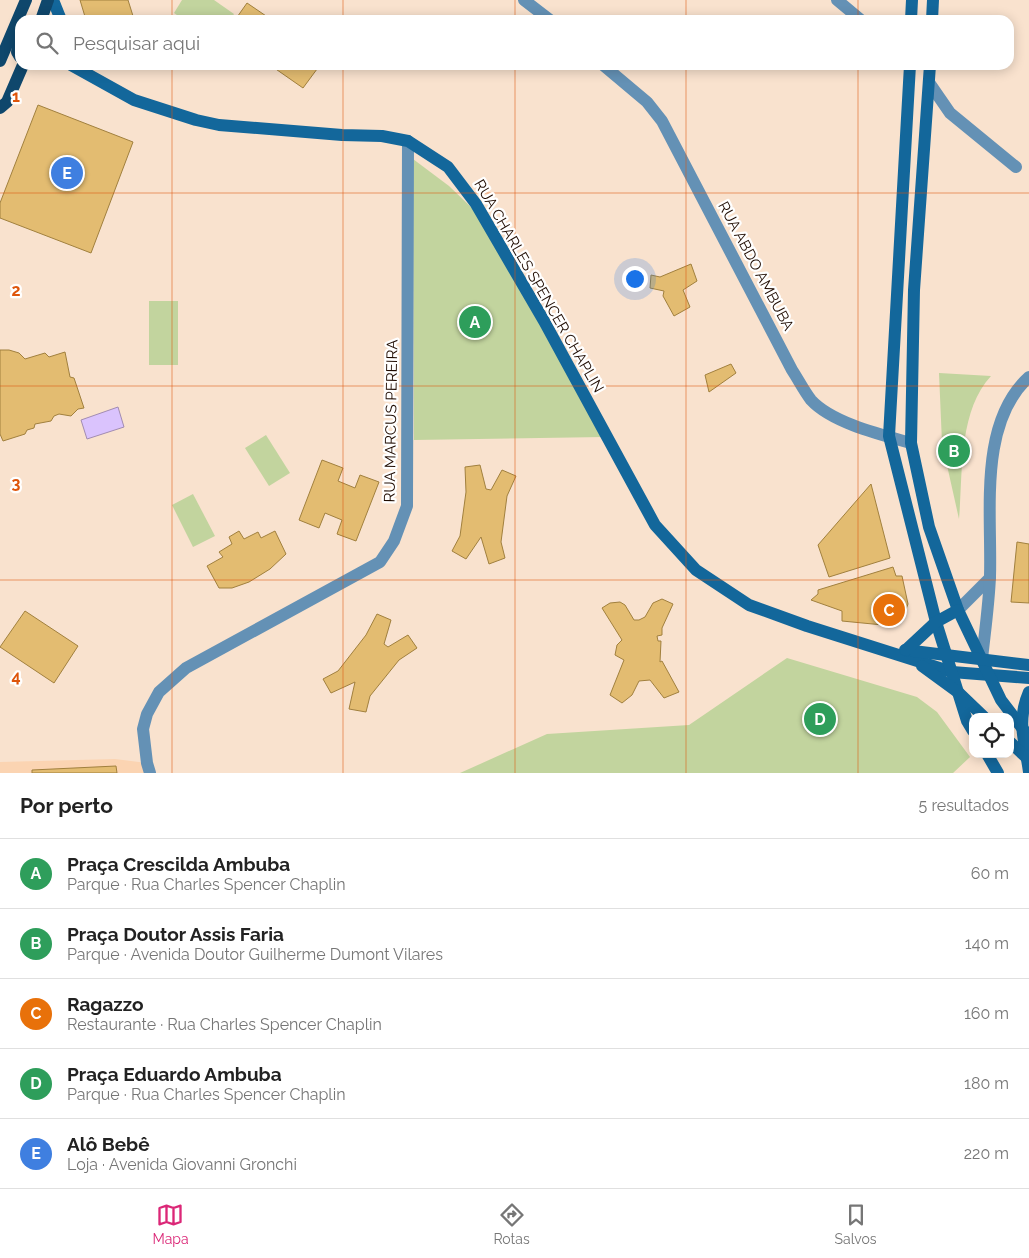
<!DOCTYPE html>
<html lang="pt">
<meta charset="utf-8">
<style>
body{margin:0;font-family:Raleway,sans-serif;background:#f2f2f2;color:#222}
.controls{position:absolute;right:15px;bottom:15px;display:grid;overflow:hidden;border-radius:10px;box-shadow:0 2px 12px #0003}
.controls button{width:45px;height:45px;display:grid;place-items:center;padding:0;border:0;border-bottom:1px solid #e0e0e0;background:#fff;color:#222;font:25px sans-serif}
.you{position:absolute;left:634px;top:278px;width:18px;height:18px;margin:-12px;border:4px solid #fff;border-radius:50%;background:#1a73e8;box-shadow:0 0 0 8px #1a73e833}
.badge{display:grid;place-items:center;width:32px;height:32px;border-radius:50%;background:#db2777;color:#fff;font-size:16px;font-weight:700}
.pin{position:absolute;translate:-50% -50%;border:2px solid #fff;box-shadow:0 1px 5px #0006}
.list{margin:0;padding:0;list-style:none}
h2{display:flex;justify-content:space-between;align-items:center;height:65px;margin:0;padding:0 20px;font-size:21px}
h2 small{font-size:16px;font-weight:400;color:#767676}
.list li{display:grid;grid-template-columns:32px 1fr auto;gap:15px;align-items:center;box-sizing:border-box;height:70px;padding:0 20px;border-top:1px solid #e0e0e0}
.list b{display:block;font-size:19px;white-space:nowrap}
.list p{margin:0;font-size:16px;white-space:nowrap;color:#767676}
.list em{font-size:16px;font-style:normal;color:#767676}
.icon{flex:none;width:28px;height:28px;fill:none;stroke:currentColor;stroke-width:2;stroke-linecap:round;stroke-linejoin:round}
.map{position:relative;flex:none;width:1029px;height:773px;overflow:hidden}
.search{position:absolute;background:#fff;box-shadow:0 2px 12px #0003;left:15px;right:15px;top:15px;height:55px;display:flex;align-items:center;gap:12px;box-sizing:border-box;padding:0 18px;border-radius:15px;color:#767676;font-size:19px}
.sheet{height:415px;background:#fff}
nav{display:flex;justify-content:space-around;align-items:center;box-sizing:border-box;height:70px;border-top:1px solid #e0e0e0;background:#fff;font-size:14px;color:#767676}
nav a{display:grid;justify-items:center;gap:2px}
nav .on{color:#db2777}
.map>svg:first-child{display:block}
</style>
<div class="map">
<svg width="1029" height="773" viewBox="0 0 1029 773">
<rect width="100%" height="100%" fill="#f9e2ce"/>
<path fill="#fbd4b2" d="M115 759 147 763 152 773H0V762Z"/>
<g fill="#c2d49e">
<path d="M182 0H214L234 14 230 20H184L174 13Z"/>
<path d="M413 159 449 186 475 211 604 437 414 440Z"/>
<rect x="149" y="301" width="29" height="64"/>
<path d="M939 373 991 376C958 412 963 473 959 519L942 443Z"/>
<path d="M266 435 290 473 269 486 245 448Z"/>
<path d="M193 494 215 536 193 547 172 505Z"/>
<path d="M787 658 917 697 937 712 970 757 953 773H460L547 734 689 725Z"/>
</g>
<path fill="#dac3fd" stroke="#a28cb1" d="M118 407 124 427 87 439 81 420Z"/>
<g fill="#e3bc71" stroke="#a1803e">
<path d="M80 0H128L133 16 132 20H86Z"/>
<path d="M247 3 272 20H235Z"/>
<path d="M270 65H320L303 88Z"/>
<path d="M38 105 133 142 91 253 0 218V203Z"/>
<path d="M691 264 697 281 683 290 690 307 674 316 663 296 664 291 650 288 651 275 660 277Z"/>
<path d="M0 350H9L19 353 25 359 45 353 49 357 65 352 70 377 74 378 84 408 78 409 71 416 59 414 54 416 51 421 35 424 34 428 27 430 25 434 3 441 0 434Z"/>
<path d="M731 364 736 373 709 392 705 375Z"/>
<path d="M322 460 343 468 338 481 355 488 360 475 379 482 356 541 337 534 342 520 325 513 319 528 299 520Z"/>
<path d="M480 465 486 489 491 490 502 470 516 476 507 496 501 542 505 558 489 564 481 537 466 559 452 551 460 536 466 492 465 467Z"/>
<path d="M871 484 890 558 829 577 818 545Z"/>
<path d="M239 531 244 539 258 532 261 538 275 531 286 554 270 569 249 582 232 588H219L207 566 223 557 219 552 232 544 229 537Z"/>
<path d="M1017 542 1029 544V603L1011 602Z"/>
<path d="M893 567 896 576H902L908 604 903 617 886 615 883 625 842 621V611L811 600 818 594V590Z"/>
<path d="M662 599 673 604 662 628V635L657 636 658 641H661L660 662 662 661 679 692 664 698 650 680 639 681 632 695 622 703 610 695 624 660 615 655 617 645 622 640 602 608 610 603 620 602 625 605 634 620H639L645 617 653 603Z"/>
<path d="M25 611 78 646 54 683 0 647Z"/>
<path d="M377 614 391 620 384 644 388 647 408 635 417 648 399 660 370 696 366 712 349 709 355 682 331 693 323 679 338 671 366 635Z"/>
<path d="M116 766 117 773H32V770Z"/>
</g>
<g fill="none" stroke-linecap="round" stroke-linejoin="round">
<g stroke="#6491b5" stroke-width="12">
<path d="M837 0 861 20"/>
<path d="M930 84 950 113 1016 167"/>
<path d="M958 610 990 578"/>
<path d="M982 659C985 631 989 603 990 576 992 513 978 423 1029 377"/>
<path d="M150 773 147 763 143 729 147 714 159 692 186 668 380 562 394 541 407 506 408 141"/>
</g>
<g stroke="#6491b5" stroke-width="12">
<path d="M524 0 550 20"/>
<path d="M603 65 647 102 662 121 792 370C798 379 804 391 811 400 832 423 882 435 911 443"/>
</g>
<g stroke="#13679b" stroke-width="12">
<path d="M53 0 61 20"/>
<path d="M911 20 912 0"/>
<path d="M932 20 933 0"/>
<path d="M71 65 134 100 196 120 219 125 342 135 382 136 408 141 448 167 476 204 544 321 655 525 696 570 749 605 807 626 952 672 1029 678"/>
<path d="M910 65 889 436 936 622 967 721 973 731"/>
<path d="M930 65 914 290 911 443 929 527 958 610 1001 700 1029 737"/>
<path d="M905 650 1029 665"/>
<path d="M906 650 936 622 958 610"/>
<path d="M922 666 959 693 984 717"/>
<path d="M1029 692C1016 722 1025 742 1029 772"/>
<path d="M1010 742 1028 759"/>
<path d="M987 754 998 773"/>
</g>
<g stroke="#0f476c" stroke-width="12">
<path d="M41 20 48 0"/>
<path d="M20 34 17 52 20 57"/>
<path d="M0 61 26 0"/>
<path d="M0 108 7 102 23 65"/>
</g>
</g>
<path fill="none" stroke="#de550b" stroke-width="1" stroke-opacity="0.55" d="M172 0V20M343 0V20M515 0V20M686 0V20M858 0V20M172 65V773M343 65V773M515 65V773M686 65V773M858 65V773M0 193H1029M0 386H1029M0 580H1029"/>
<g text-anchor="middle" stroke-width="4.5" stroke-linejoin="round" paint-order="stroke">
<g font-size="15" fill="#1f0b00" stroke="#fff">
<text transform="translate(756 266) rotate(62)" y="5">RUA ABDO AMBUBA</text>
<text transform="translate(539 286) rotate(60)" y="5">RUA CHARLES SPENCER CHAPLIN</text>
<text transform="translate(391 421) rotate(-89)" y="5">RUA MARCUS PEREIRA</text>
</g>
</g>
<g font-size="16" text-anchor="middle" font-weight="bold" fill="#de550b" stroke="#fff" stroke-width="4.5" stroke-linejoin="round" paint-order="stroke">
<text x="16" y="102">1</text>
<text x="16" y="296">2</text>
<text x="16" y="489">3</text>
<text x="16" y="682">4</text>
</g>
</svg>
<div class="controls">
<button><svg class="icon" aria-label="locate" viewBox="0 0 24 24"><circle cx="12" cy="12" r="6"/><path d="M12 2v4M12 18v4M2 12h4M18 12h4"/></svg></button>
</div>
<div class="you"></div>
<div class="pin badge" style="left:475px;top:322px;background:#2e9e5b">A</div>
<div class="pin badge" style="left:954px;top:451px;background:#2e9e5b">B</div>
<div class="pin badge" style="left:889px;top:610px;background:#e8710a">C</div>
<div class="pin badge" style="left:820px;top:719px;background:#2e9e5b">D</div>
<div class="pin badge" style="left:67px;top:173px;background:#3f7fe0">E</div>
<div class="search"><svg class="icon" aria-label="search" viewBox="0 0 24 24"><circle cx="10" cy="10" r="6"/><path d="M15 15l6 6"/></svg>Pesquisar aqui</div>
</div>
<section class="sheet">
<h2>Por perto<small>5 resultados</small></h2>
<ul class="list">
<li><span class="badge" style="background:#2e9e5b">A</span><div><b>Praça Crescilda Ambuba</b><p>Parque · Rua Charles Spencer Chaplin</p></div><em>60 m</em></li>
<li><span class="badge" style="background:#2e9e5b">B</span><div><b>Praça Doutor Assis Faria</b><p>Parque · Avenida Doutor Guilherme Dumont Vilares</p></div><em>140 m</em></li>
<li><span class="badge" style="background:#e8710a">C</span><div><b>Ragazzo</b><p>Restaurante · Rua Charles Spencer Chaplin</p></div><em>160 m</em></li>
<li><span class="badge" style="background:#2e9e5b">D</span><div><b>Praça Eduardo Ambuba</b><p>Parque · Rua Charles Spencer Chaplin</p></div><em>180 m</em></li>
<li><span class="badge" style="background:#3f7fe0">E</span><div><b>Alô Bebê</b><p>Loja · Avenida Giovanni Gronchi</p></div><em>220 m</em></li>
</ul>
</section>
<nav>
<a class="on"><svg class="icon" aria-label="map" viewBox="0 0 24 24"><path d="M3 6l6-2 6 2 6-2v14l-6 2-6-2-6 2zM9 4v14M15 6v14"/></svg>Mapa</a>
<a><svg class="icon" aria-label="directions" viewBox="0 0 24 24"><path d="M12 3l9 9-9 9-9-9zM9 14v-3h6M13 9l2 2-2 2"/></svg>Rotas</a>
<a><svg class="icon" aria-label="saved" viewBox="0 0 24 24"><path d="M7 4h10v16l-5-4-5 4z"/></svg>Salvos</a>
</nav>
